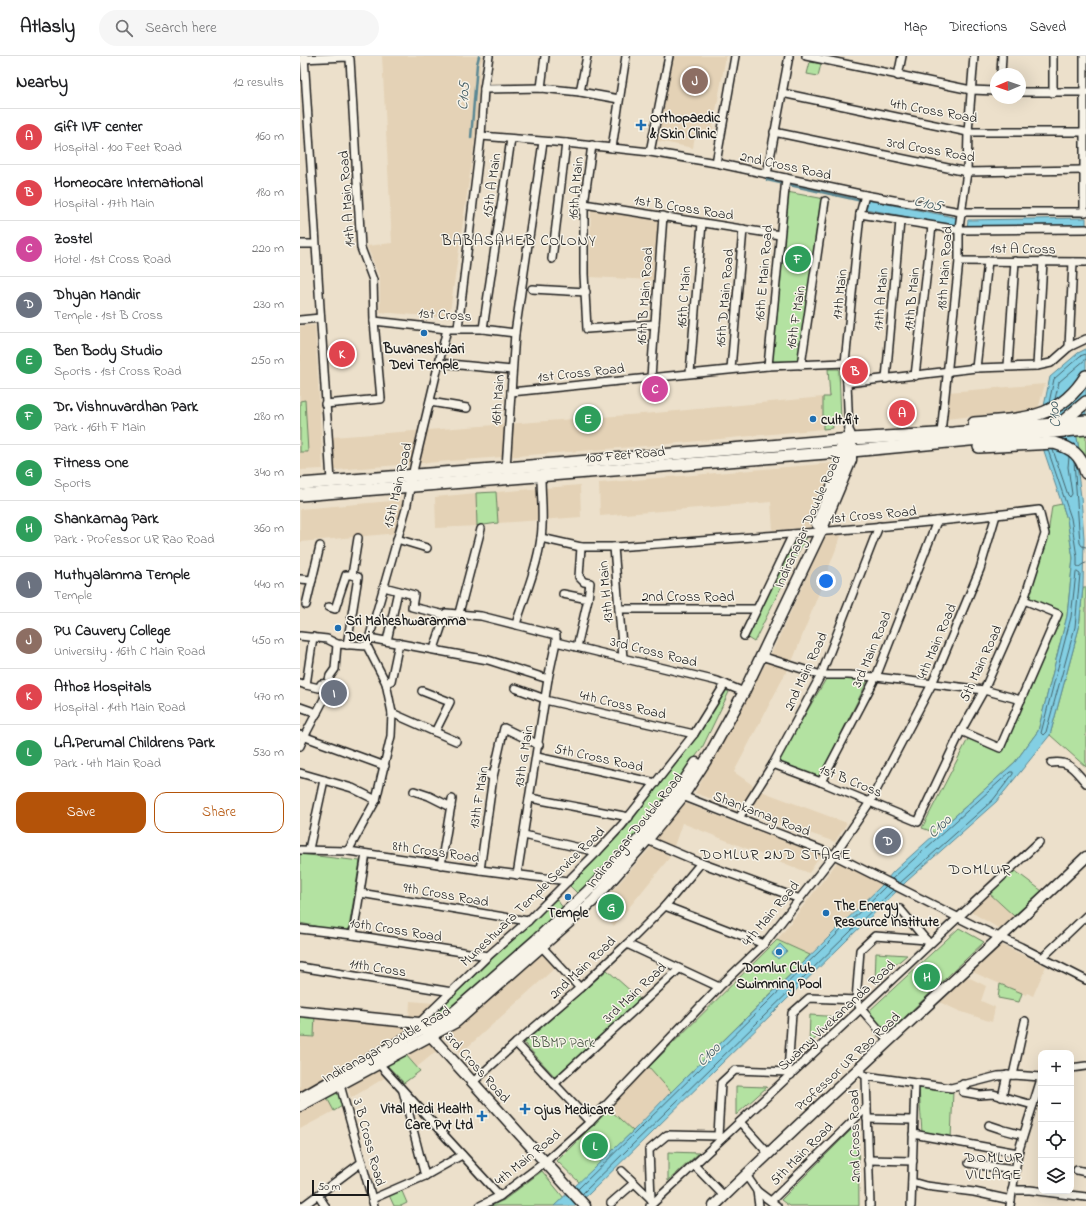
<!DOCTYPE html>
<meta charset="utf-8">
<style>
body{margin:0;font-family:"Indie Flower",sans-serif;background:#f6f6f6;color:#202124}
.controls{position:absolute;right:12px;bottom:12px;display:grid;overflow:hidden;border-radius:8px;box-shadow:0 4px 16px #0002}
.controls button{width:36px;height:36px;display:grid;place-items:center;padding:0;border:0;border-bottom:1px solid #e0e0e0;background:#fff;color:#202124;font:20px sans-serif}
.compass{position:absolute;left:690px;top:12px;width:36px;height:36px;border-radius:50%;background:#fff;box-shadow:0 4px 16px #0002;rotate:268deg}
.scale{position:absolute;left:12px;bottom:10px;width:57px;box-sizing:border-box;padding-left:4px;border:2px solid #1c1c1c;border-top:0;font-size:11px;line-height:14px;white-space:nowrap;color:#1c1c1c;-webkit-text-stroke:3px #f7f3e8;paint-order:stroke}
.you{position:absolute;left:526px;top:525px;width:14px;height:14px;margin:-10px;border:3px solid #fff;border-radius:50%;background:#1a73e8;box-shadow:0 0 0 6px #1a73e833}
.badge{display:grid;place-items:center;width:26px;height:26px;border-radius:50%;background:#b45309;color:#fff;font-size:13px;font-weight:700}
.pin{position:absolute;translate:-50% -50%;border:2px solid #fff;box-shadow:0 1px 4px #0006}
.list{margin:0;padding:0;list-style:none}
h2{display:flex;justify-content:space-between;align-items:center;height:52px;margin:0;padding:0 16px;font-size:17px}
h2 small{font-size:13px;font-weight:400;color:#757577}
.list li{display:grid;grid-template-columns:26px 1fr auto;gap:12px;align-items:center;box-sizing:border-box;height:56px;padding:0 16px;border-top:1px solid #e0e0e0}
.list b{display:block;font-size:15px;white-space:nowrap}
.list p{margin:0;font-size:13px;white-space:nowrap;color:#757577}
.list em{font-size:13px;font-style:normal;color:#757577}
.actions{display:flex;gap:8px;padding:12px 16px}
.actions a{flex:1;padding:9px 0;border:1px solid #b45309;border-radius:12px;text-align:center;font-size:14px;color:#b45309}
.actions .main{background:#b45309;color:#fff}
.icon{flex:none;width:22px;height:22px;fill:none;stroke:currentColor;stroke-width:2;stroke-linecap:round;stroke-linejoin:round}
.map{position:relative;flex:none;width:786px;height:1150px;overflow:hidden}
header{display:flex;align-items:center;gap:24px;box-sizing:border-box;height:56px;padding:0 20px;background:#fff;border-bottom:1px solid #e0e0e0}
header strong{font-size:19px}
nav{display:flex;gap:22px;margin-inline-start:auto;font-size:14px}
.search{width:280px;height:36px;background:#f6f6f6;display:flex;align-items:center;gap:10px;box-sizing:border-box;padding:0 14px;border-radius:22px;color:#757577;font-size:15px}
main{display:flex}
aside{flex:1;background:#fff}
.map>svg:first-child{display:block}
</style>
<header>
<strong>Atlasly</strong>
<div class="search"><svg class="icon" aria-label="search" viewBox="0 0 24 24"><circle cx="10" cy="10" r="6"/><path d="M15 15l6 6"/></svg>Search here</div>
<nav><a>Map</a><a>Directions</a><a>Saved</a></nav>
</header>
<main>
<aside>
<h2>Nearby<small>12 results</small></h2>
<ul class="list">
<li><span class="badge" style="background:#e0444e">A</span><div><b>Gift IVF center</b><p>Hospital · 100 Feet Road</p></div><em>160 m</em></li>
<li><span class="badge" style="background:#e0444e">B</span><div><b>Homeocare International</b><p>Hospital · 17th Main</p></div><em>180 m</em></li>
<li><span class="badge" style="background:#d1479c">C</span><div><b>Zostel</b><p>Hotel · 1st Cross Road</p></div><em>220 m</em></li>
<li><span class="badge" style="background:#6b7280">D</span><div><b>Dhyan Mandir</b><p>Temple · 1st B Cross</p></div><em>230 m</em></li>
<li><span class="badge" style="background:#2e9e5b">E</span><div><b>Ben Body Studio</b><p>Sports · 1st Cross Road</p></div><em>250 m</em></li>
<li><span class="badge" style="background:#2e9e5b">F</span><div><b>Dr. Vishnuvardhan Park</b><p>Park · 16th F Main</p></div><em>280 m</em></li>
<li><span class="badge" style="background:#2e9e5b">G</span><div><b>Fitness One</b><p>Sports</p></div><em>340 m</em></li>
<li><span class="badge" style="background:#2e9e5b">H</span><div><b>Shankarnag Park</b><p>Park · Professor UR Rao Road</p></div><em>360 m</em></li>
<li><span class="badge" style="background:#6b7280">I</span><div><b>Muthyalamma Temple</b><p>Temple</p></div><em>440 m</em></li>
<li><span class="badge" style="background:#8d6e63">J</span><div><b>PU Cauvery College</b><p>University · 16th C Main Road</p></div><em>450 m</em></li>
<li><span class="badge" style="background:#e0444e">K</span><div><b>Athoz Hospitals</b><p>Hospital · 14th Main Road</p></div><em>470 m</em></li>
<li><span class="badge" style="background:#2e9e5b">L</span><div><b>L.A.Perumal Childrens Park</b><p>Park · 4th Main Road</p></div><em>530 m</em></li>
</ul>
<div class="actions"><a class="main">Save</a><a>Share</a></div>
</aside>
<div class="map">
<svg width="786" height="1150" viewBox="0 0 786 1150">
<rect width="100%" height="100%" fill="#ece0cb"/>
<filter id="ink" filterUnits="userSpaceOnUse"><feTurbulence type="fractalNoise" baseFrequency=".025" numOctaves="2"/><feDisplacementMap in="SourceGraphic" scale="8" xChannelSelector="R" yChannelSelector="G"/><feConvolveMatrix kernelMatrix="1 2 1 2 8 2 1 2 1" color-interpolation-filters="sRGB"/></filter>
<g filter="url(#ink)">
<g fill="#e4d2b6">
<path d="M82 0H184L180 9 177 70 149 262 80 256V223L67 190 92 187Z"/>
<path d="M373 0H426L411 82 395 79 393 92 358 85Z"/>
<path d="M291 153 358 162 354 224 289 221Z"/>
<path d="M15 269 23 413 0 414V270Z"/>
<path d="M745 328 738 353 646 363 648 336Z"/>
<path d="M523 341V373L358 389 35 414 32 381 355 357Z"/>
<path d="M534 407 536 410 513 471 473 474 471 446 300 460 299 427Z"/>
<path d="M280 429 281 461 198 467 196 436Z"/>
<path d="M176 437 177 470 136 472 135 441Z"/>
<path d="M103 444 98 477 0 486V453Z"/>
<path d="M543 475 494 601 434 716 461 735 547 767 535 786 395 737 473 594 527 477Z"/>
<path d="M382 746 521 799 509 817 382 767 373 793 355 784Z"/>
<path d="M353 789 370 801 314 870 297 852Z"/>
<path d="M538 805 582 829 510 899 477 884Z"/>
<path d="M689 837 714 860 700 873 671 856Z"/>
<path d="M702 889 746 910 733 940 727 937 726 939 668 914Z"/>
<path d="M241 894 256 911 161 997 146 980Z"/>
<path d="M664 919 686 930 681 945 695 951 692 966 659 955 637 945Z"/>
<path d="M110 945 134 947 117 963 109 962Z"/>
<path d="M15 958 106 967 105 981 0 1040V980L14 981Z"/>
<path d="M127 982 138 994 117 1011 105 998Z"/>
<path d="M77 1010 86 1021 51 1042 47 1028Z"/>
<path d="M349 1011 371 1036 333 1075 309 1053Z"/>
<path d="M26 1040 34 1055 0 1073V1054Z"/>
</g>
<g fill="#b3e2a1" stroke="#687f5e">
<path d="M510 6 521 8 518 20 507 18Z"/>
<path d="M487 136 525 143 499 306 471 305Z"/>
<path d="M528 313H539L541 363 532 365 533 372 523 373V341H530Z"/>
<path d="M5 344 8 396H0V345Z"/>
<path d="M786 360V400L779 393 774 366Z"/>
<path d="M196 436 198 467 177 470 176 437Z"/>
<path d="M762 448 767 463 773 502 767 560 738 675 715 706 636 777 622 772 669 681 702 695 760 557 726 540 748 478 752 450Z"/>
<path d="M506 481 454 586 446 581 494 483Z"/>
<path d="M783 531H786V711L750 679 779 572Z"/>
<path d="M526 623 568 624 519 722 477 706Z"/>
<path d="M423 633 429 636 402 692 337 779 280 840 270 830 327 771 392 685Z"/>
<path d="M0 798 60 805 48 877 0 867Z"/>
<path d="M714 814 742 835 714 860 689 837Z"/>
<path d="M256 843 265 854 145 961 129 968 125 966Z"/>
<path d="M659 872 684 886 588 977 568 956Z"/>
<path d="M477 884 510 899 371 1036 349 1011Z"/>
<path d="M576 897 607 899 575 926Z"/>
<path d="M307 914 342 945 257 1023 224 987Z"/>
<path d="M700 928 722 937 719 946 698 942Z"/>
<path d="M0 958H15L14 981 0 980Z"/>
<path d="M510 959 541 961 509 988Z"/>
<path d="M105 998 120 1015 104 1027 86 1008Z"/>
<path d="M436 1030 467 1031 436 1059Z"/>
<path d="M619 1032 653 1035 651 1083 622 1077Z"/>
<path d="M38 1033 42 1050 34 1055 26 1040Z"/>
<path d="M309 1053 333 1075 280 1127 257 1105Z"/>
<path d="M558 1067 559 1150H489L481 1144Z"/>
<path d="M368 1096 399 1097 368 1125Z"/>
<path d="M242 1115 264 1142 254 1150H191L204 1144Z"/>
<path d="M101 1133 107 1147 101 1150H94L89 1139Z"/>
</g>
<g fill="#83cfe3" stroke="#5a8793">
<path d="M567 144 658 162 656 170 566 153Z"/>
<path d="M786 162V169L667 172 668 164Z"/>
<path d="M786 293V360L774 366 779 393 777 410 781 441 784 482 783 531 779 572 750 679 696 746 607 825 289 1138 275 1150H254L333 1075 371 1036 582 829 593 816 715 706 738 675 767 560 773 502 767 463 744 395 743 355 750 321 778 297Z"/>
<path d="M480 888 487 895 478 903 472 897Z"/>
</g>
<g fill="none" stroke-linecap="round" stroke-linejoin="round">
<g stroke="#45646c" stroke-width="1">
<path d="M755 343 759 326 786 303"/>
<path d="M749 347 754 323 780 300 786 298"/>
<path d="M748 394 771 462 777 501V510L779 511 783 508 786 507"/>
<path d="M753 394 768 439 770 441 772 438 768 411 769 401"/>
<path d="M774 405 780 487 782 490 786 491"/>
<path d="M777 516 780 518 775 571 746 676 743 679 741 677 771 561 776 517Z"/>
<path d="M592 823 710 716H713V718L693 744 600 827"/>
<path d="M278 1133 586 830"/>
<path d="M282 1138 593 834"/>
</g>
<g stroke="#5a8793" stroke-width="2.5">
<path d="M171 82 177 8 179 0"/>
<path d="M467 124 562 145"/>
</g>
<defs>
<g id="street">
<path d="M4 0 31 425"/>
<path d="M506 0 671 34 696 35"/>
<path d="M784 0V156"/>
<path d="M0 3 48 1 50 3 61 192 73 224 74 265 81 343 25 348"/>
<path d="M701 18 702 0"/>
<path d="M598 20 602 0"/>
<path d="M241 32 245 0"/>
<path d="M184 33 241 32 280 36 319 43"/>
<path d="M280 36 287 0"/>
<path d="M720 36H786"/>
<path d="M482 37 668 76H784"/>
<path d="M753 37V0"/>
<path d="M474 76 667 116 784 114"/>
<path d="M181 80 266 87 350 96 416 107 565 139 661 156H786"/>
<path d="M292 89 284 148V218L287 273 355 268"/>
<path d="M312 92 326 0"/>
<path d="M350 96 369 0"/>
<path d="M416 107 435 0"/>
<path d="M467 118 489 0"/>
<path d="M284 148 480 179"/>
<path d="M560 158 660 174 786 173"/>
<path d="M0 188H15"/>
<path d="M252 203 266 87"/>
<path d="M659 205 786 206"/>
<path d="M232 233 286 236"/>
<path d="M0 264 20 262"/>
<path d="M74 265 147 273H183L215 277"/>
<path d="M158 272 181 80 184 33 189 0"/>
<path d="M183 273 211 83"/>
<path d="M769 291 773 206"/>
<path d="M139 307 212 314"/>
<path d="M501 309 525 145"/>
<path d="M468 310 486 122"/>
<path d="M708 310 715 205"/>
<path d="M737 310 743 205"/>
<path d="M676 312 688 205"/>
<path d="M431 313 443 173"/>
<path d="M390 317 402 167"/>
<path d="M615 320 632 170"/>
<path d="M351 321 363 160"/>
<path d="M586 323 600 165"/>
<path d="M547 327 676 312 737 310 751 307 769 291 786 283"/>
<path d="M211 336 468 310 545 307"/>
<path d="M130 346 167 352"/>
<path d="M549 377 547 327 545 307 560 158 565 139"/>
<path d="M641 377 659 205V172L667 116 668 76 674 0"/>
<path d="M206 412 215 277 243 86"/>
<path d="M241 482 281 491H314C456 481 598 471 739 454L745 478 724 544 684 634 661 675 618 766 521 726 473 708"/>
<path d="M97 483 127 492"/>
<path d="M281 491 279 521 284 526 290 527 288 543"/>
<path d="M314 491 323 602"/>
<path d="M0 523 12 524"/>
<path d="M84 531 114 539 112 551 145 559"/>
<path d="M263 538 288 543 277 591"/>
<path d="M6 549 20 490"/>
<path d="M29 551 35 553 46 519H52"/>
<path d="M319 553H457"/>
<path d="M159 557 181 473"/>
<path d="M216 568C225 540 237 511 241 482 244 462 241 441 241 420"/>
<path d="M0 580 27 583 37 588 67 590 86 627 92 657 91 680 76 744 48 795"/>
<path d="M444 580 493 478"/>
<path d="M69 582 188 604 248 623"/>
<path d="M87 585 98 535"/>
<path d="M256 586 417 625 444 636"/>
<path d="M47 589 58 521 52 519 58 482"/>
<path d="M67 590 106 453 114 411 147 273"/>
<path d="M134 593 146 557 181 560 256 579V586L248 623 217 819"/>
<path d="M461 600 521 619H548L576 621 684 634 721 644"/>
<path d="M0 627 6 629 13 581"/>
<path d="M86 627 91 625 99 587"/>
<path d="M6 629 19 632 21 628 29 627"/>
<path d="M215 632 245 643"/>
<path d="M245 644 394 678"/>
<path d="M0 651 17 657"/>
<path d="M92 657 135 676 150 646 122 635"/>
<path d="M661 675 700 692 758 558 724 544"/>
<path d="M135 676 156 685"/>
<path d="M0 679 85 710"/>
<path d="M0 690 4 681 24 643 30 620 35 613 37 588"/>
<path d="M237 701 356 727"/>
<path d="M751 707C770 704 774 714 786 727"/>
<path d="M0 717 52 732 76 744"/>
<path d="M185 717 193 721"/>
<path d="M521 726 576 621 637 465"/>
<path d="M114 735 129 740 151 751"/>
<path d="M380 739 534 799 673 869 721 891 786 924"/>
<path d="M230 742 329 761"/>
<path d="M439 762 473 708 521 619 579 470"/>
<path d="M224 779 297 796"/>
<path d="M347 784 401 807 500 843"/>
<path d="M9 793 24 724"/>
<path d="M0 794 48 795 180 814 268 825"/>
<path d="M141 809 152 743"/>
<path d="M180 814 193 721 204 672 239 689"/>
<path d="M60 837 228 865"/>
<path d="M365 850 464 888"/>
<path d="M600 853 627 885"/>
<path d="M0 873 53 879 188 900"/>
<path d="M53 879 66 798"/>
<path d="M327 888 419 931"/>
<path d="M242 891 280 932"/>
<path d="M742 902 786 860"/>
<path d="M0 911 152 936"/>
<path d="M556 944 560 894 575 880 626 884"/>
<path d="M119 967 188 900 228 865 297 796 322 769 394 678 425 628"/>
<path d="M216 987 290 1066"/>
<path d="M79 1008 200 1140"/>
<path d="M771 1012 786 1010"/>
<path d="M556 1014 566 1020 651 1032 698 1020 713 1019 741 1021"/>
<path d="M488 1016 492 957 509 942 556 944 561 953 589 985"/>
<path d="M713 1019 725 965"/>
<path d="M566 1020 570 1150"/>
<path d="M173 1026 216 987 280 932 327 888 365 850 401 807"/>
<path d="M254 1028 379 913"/>
<path d="M663 1028V1036L680 1039 693 1038 733 1049"/>
<path d="M40 1029 74 1150"/>
<path d="M103 1035 125 1120"/>
<path d="M702 1041 707 1019"/>
<path d="M567 1063 613 1064"/>
<path d="M440 1066 468 1097"/>
<path d="M689 1069 704 1074 723 1079"/>
<path d="M613 1078 718 1097"/>
<path d="M418 1080 421 1027 435 1014 488 1016 491 1019"/>
<path d="M568 1104 613 1105"/>
<path d="M669 1107 691 1111 715 1114"/>
<path d="M394 1109 424 1140"/>
<path d="M777 1114 786 1116"/>
<path d="M322 1115 352 1144"/>
<path d="M446 1119 457 1135 459 1150"/>
<path d="M612 1126 626 1130 674 1136 711 1144"/>
<path d="M712 1134H730L786 1141"/>
<path d="M457 1135 477 1150"/>
<path d="M18 1139 25 1150"/>
<path d="M72 1143 125 1120 162 1099"/>
<path d="M351 1143 349 1094 367 1079 418 1080 420 1083"/>
<path d="M471 1145 567 1051"/>
<path d="M311 1147 334 1127"/>
<path d="M3 1150 62 1106"/>
<path d="M180 1150 200 1140 245 1106 290 1066 419 931 464 888 534 799 570 746 632 628 680 513 696 459"/>
<path d="M350 1150 739 786"/>
<path d="M611 1150 615 1027"/>
<path d="M710 1150 718 1097 741 1023"/>
</g>
<g id="secondary">
<path d="M517 468 542 406 540 396 542 389"/>
<path d="M0 955 119 967 285 1150"/>
<path d="M3 1041 124 972 147 962 236 884 286 837 341 781 376 737 396 707"/>
<path d="M0 1050 156 966 293 845 347 784 383 740 410 698 444 636 521 475 551 404V383L549 377"/>
<path d="M414 1150C536 1031 663 918 786 801"/>
</g>
<g id="primary">
<path d="M674 367C722 362 758 365 786 320"/>
<path d="M761 367 786 346"/>
<path d="M679 391 754 387C772 392 781 399 786 417"/>
<path d="M0 428 206 412 551 383 653 377 786 365"/>
<path d="M0 439 552 395 786 373"/>
</g>
</defs>
<use href="#street" stroke="#1c1c1c" stroke-width="10"/>
<use href="#secondary" stroke="#1c1c1c" stroke-width="13"/>
<use href="#primary" stroke="#1c1c1c" stroke-width="14"/>
<use href="#street" stroke="#f7f3e8" stroke-width="7"/>
<use href="#secondary" stroke="#f7f3e8" stroke-width="10"/>
<use href="#primary" stroke="#f7f3e8" stroke-width="11"/>
</g>
</g>
<g fill="#1f6fb2" stroke="#f7f3e8" stroke-width="1.5">
<path d="M339 63h4v4h4v4h-4v4h-4v-4h-4v-4h4z"/>
<circle cx="124" cy="277" r="4"/>
<circle cx="513" cy="363" r="4"/>
<circle cx="38" cy="572" r="4"/>
<circle cx="268" cy="841" r="4"/>
<circle cx="526" cy="857" r="4"/>
<circle cx="479" cy="896" r="4"/>
<path d="M223 1047h4v4h4v4h-4v4h-4v-4h-4v-4h4z"/>
<path d="M180 1054h4v4h4v4h-4v4h-4v-4h-4v-4h4z"/>
</g>
<g text-anchor="middle" stroke-width="3" stroke-linejoin="round" paint-order="stroke">
<g font-size="14" fill="#1c1c1c" stroke="#f7f3e8">
<text transform="translate(634 54) rotate(10)" y="5">4th Cross Road</text>
<text transform="translate(631 93) rotate(10)" y="5">3rd Cross Road</text>
<text transform="translate(486 109) rotate(12)" y="5">2nd Cross Road</text>
<text transform="translate(191 129) rotate(-82)" y="5">15th A Main</text>
<text transform="translate(275 132) rotate(-85)" y="5">16th A Main</text>
<text transform="translate(46 143) rotate(-94)" y="5">14th A Main Road</text>
<text transform="translate(384 151) rotate(9)" y="5">1st B Cross Road</text>
<text transform="translate(723 192) rotate(1)" y="5">1st A Cross</text>
<text transform="translate(644 212) rotate(-86)" y="5">18th Main Road</text>
<text transform="translate(463 217) rotate(-85)" y="5">16th E Main Road</text>
<text transform="translate(539 238) rotate(-84)" y="5">17th Main</text>
<text transform="translate(344 240) rotate(-86)" y="5">16th B Main Road</text>
<text transform="translate(383 241) rotate(-86)" y="5">16th C Main</text>
<text transform="translate(424 242) rotate(-85)" y="5">16th D Main Road</text>
<text transform="translate(580 243) rotate(-85)" y="5">17th A Main</text>
<text transform="translate(611 243) rotate(-84)" y="5">17th B Main</text>
<text transform="translate(145 258) rotate(4)" y="5">1st Cross</text>
<text transform="translate(495 261) rotate(-81)" y="5">16th F Main</text>
<text transform="translate(281 316) rotate(-6)" y="5">1st Cross Road</text>
<text transform="translate(197 344) rotate(-86)" y="5">16th Main</text>
<text transform="translate(325 398) rotate(-5)" y="5">100 Feet Road</text>
<text transform="translate(97 429) rotate(-77)" y="5">15th Main Road</text>
<text transform="translate(573 458) rotate(-5)" y="5">1st Cross Road</text>
<text transform="translate(507 465) rotate(-66)" y="5">Indiranagar Double Road</text>
<text transform="translate(305 536) rotate(-95)" y="5">13th H Main</text>
<text x="388" y="545">2nd Cross Road</text>
<text transform="translate(636 585) rotate(-67)" y="5">4th Main Road</text>
<text transform="translate(571 593) rotate(-67)" y="5">3rd Main Road</text>
<text transform="translate(354 595) rotate(14)" y="5">3rd Cross Road</text>
<text transform="translate(680 607) rotate(-65)" y="5">5th Main Road</text>
<text transform="translate(505 615) rotate(-65)" y="5">2nd Main Road</text>
<text transform="translate(323 648) rotate(13)" y="5">4th Cross Road</text>
<text transform="translate(223 700) rotate(-81)" y="5">13th G Main</text>
<text transform="translate(299 701) rotate(12)" y="5">5th Cross Road</text>
<text transform="translate(551 724) rotate(22)" y="5">1st B Cross</text>
<text transform="translate(178 741) rotate(-81)" y="5">13th F Main</text>
<text transform="translate(462 757) rotate(21)" y="5">Shankarnag Road</text>
<text transform="translate(334 774) rotate(-51)" y="5">Indiranagar Double Road</text>
<text transform="translate(136 795) rotate(8)" y="5">8th Cross Road</text>
<text transform="translate(146 838) rotate(10)" y="5">9th Cross Road</text>
<text transform="translate(232 840) rotate(-44)" y="5">Muneshwara Temple Service Road</text>
<text transform="translate(470 857) rotate(-50)" y="5">4th Main Road</text>
<text transform="translate(96 873) rotate(9)" y="5">10th Cross Road</text>
<text transform="translate(78 911) rotate(9)" y="5">11th Cross</text>
<text transform="translate(282 911) rotate(-43)" y="5">2nd Main Road</text>
<text transform="translate(334 936) rotate(-43)" y="5">3rd Main Road</text>
<text transform="translate(536 959) rotate(-43)" y="5">Swamy Vivekananda Road</text>
<text transform="translate(86 988) rotate(-29)" y="5">Indiranagar Double Road</text>
<text transform="translate(547 1005) rotate(-43)" y="5">Professor UR Rao Road</text>
<text transform="translate(178 1011) rotate(48)" y="5">3rd Cross Road</text>
<text transform="translate(554 1080) rotate(-91)" y="5">2nd Cross Road</text>
<text transform="translate(70 1086) rotate(75)" y="5">3 B Cross Road</text>
<text transform="translate(501 1097) rotate(-45)" y="5">5th Main Road</text>
<text transform="translate(227 1101) rotate(-39)" y="5">4th Main Road</text>
</g>
<g font-size="14" font-weight="bold" fill="#1c1c1c" stroke="#f7f3e8" text-anchor="start">
<text x="350" y="66">Orthopaedic<tspan x="350" dy="16">&amp; Skin Clinic</tspan></text>
<text x="124" y="297" text-anchor="middle">Buvaneshwari<tspan x="124" dy="16">Devi Temple</tspan></text>
<text x="521" y="368">cult.fit</text>
<text x="46" y="569">Sri Maheshwaramma<tspan x="46" dy="16">Devi</tspan></text>
<text x="534" y="854">The Energy<tspan x="534" dy="16">Resource Institute</tspan></text>
<text x="268" y="861" text-anchor="middle">Temple</text>
<text x="479" y="916" text-anchor="middle">Domlur Club<tspan x="479" dy="16">Swimming Pool</tspan></text>
<text x="173" y="1057" text-anchor="end">Vital Medi Health<tspan x="173" dy="16">Care Pvt Ltd</tspan></text>
<text x="234" y="1058">Ojus Medicare</text>
</g>
<g font-size="14" fill="#495744" stroke="#f7f3e8">
<text x="263" y="991">BBMP Park</text>
</g>
<g font-size="15" font-style="italic" fill="#405b62" stroke="#f7f3e8">
<text transform="translate(163 40) rotate(-86)" y="5">C105</text>
<text transform="translate(628 147) rotate(12)" y="5">C105</text>
<text transform="translate(754 359) rotate(-97)" y="5">C100</text>
<text transform="translate(639 770) rotate(-43)" y="5">C100</text>
<text transform="translate(408 998) rotate(-45)" y="5">C100</text>
</g>
<g font-size="15" letter-spacing="1" fill="#1c1c1c" stroke="#f7f3e8">
<text x="219" y="189">BABASAHEB COLONY</text>
<text x="476" y="803">DOMLUR 2ND STAGE</text>
<text x="694" y="1106">DOMLUR<tspan x="694" dy="17">VILLAGE</tspan></text>
</g>
<g font-size="16" letter-spacing="1" fill="#1c1c1c" stroke="#f7f3e8">
<text x="680" y="818">DOMLUR</text>
</g>
</g>
</svg>
<div class="controls">
<button>+</button>
<button>−</button>
<button><svg class="icon" aria-label="locate" viewBox="0 0 24 24"><circle cx="12" cy="12" r="6"/><path d="M12 2v4M12 18v4M2 12h4M18 12h4"/></svg></button>
<button><svg class="icon" aria-label="layers" viewBox="0 0 24 24"><path d="M12 4l9 5-9 5-9-5zM3 14l9 5 9-5"/></svg></button>
</div>
<svg class="compass" viewBox="-18 -18 36 36"><path d="M0-13l5 13h-10z" fill="#e53935"/><path d="M0 13l5-13h-10z" fill="#757577"/></svg>
<div class="scale">50 m</div>
<div class="you"></div>
<div class="pin badge" style="left:602px;top:357px;background:#e0444e">A</div>
<div class="pin badge" style="left:555px;top:315px;background:#e0444e">B</div>
<div class="pin badge" style="left:355px;top:333px;background:#d1479c">C</div>
<div class="pin badge" style="left:588px;top:785px;background:#6b7280">D</div>
<div class="pin badge" style="left:288px;top:363px;background:#2e9e5b">E</div>
<div class="pin badge" style="left:498px;top:203px;background:#2e9e5b">F</div>
<div class="pin badge" style="left:311px;top:851px;background:#2e9e5b">G</div>
<div class="pin badge" style="left:627px;top:921px;background:#2e9e5b">H</div>
<div class="pin badge" style="left:34px;top:637px;background:#6b7280">I</div>
<div class="pin badge" style="left:395px;top:25px;background:#8d6e63">J</div>
<div class="pin badge" style="left:42px;top:298px;background:#e0444e">K</div>
<div class="pin badge" style="left:295px;top:1090px;background:#2e9e5b">L</div>
</div>
</main>
